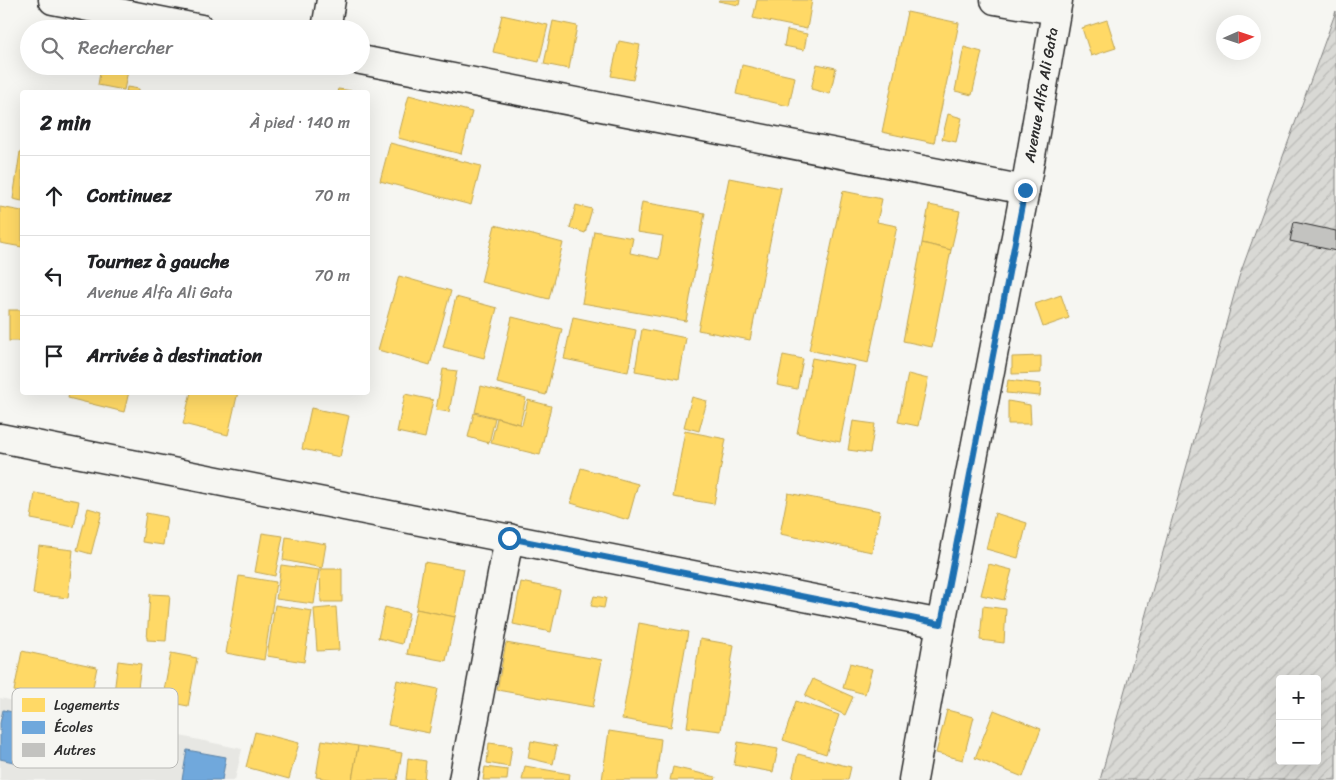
<!DOCTYPE html>
<html lang="fr">
<meta charset="utf-8">
<style>
body{margin:0;font-family:Sriracha,sans-serif;background:#f6f6f6;color:#202124}
.controls{position:absolute;right:15px;bottom:15px;display:grid;overflow:hidden;border-radius:5px;box-shadow:0 5px 20px #0002}
.controls button{width:45px;height:45px;display:grid;place-items:center;padding:0;border:0;border-bottom:1px solid #e0e0e0;background:#fff;color:#202124;font:25px sans-serif}
.compass{position:absolute;left:1216px;top:15px;width:45px;height:45px;border-radius:50%;background:#fff;box-shadow:0 5px 20px #0002;rotate:87deg}
.stop{position:absolute;width:15px;height:15px;margin:-11px;border:4px solid #1f6fb2;border-radius:50%;background:#fff}
.stop.end{background:#1f6fb2;border-color:#fff;box-shadow:0 1px 5px #0008}
.list{margin:0;padding:0;list-style:none}
h2{display:flex;justify-content:space-between;align-items:center;height:65px;margin:0;padding:0 20px;font-size:21px}
h2 small{font-size:16px;font-weight:400;color:#757577}
.list li{display:grid;grid-template-columns:32px 1fr auto;gap:15px;align-items:center;box-sizing:border-box;height:80px;padding:0 20px;border-top:1px solid #e0e0e0}
.list b{display:block;font-size:19px;white-space:nowrap}
.list p{margin:0;font-size:16px;white-space:nowrap;color:#757577}
.list em{font-size:16px;font-style:normal;color:#757577}
.icon{flex:none;width:28px;height:28px;fill:none;stroke:currentColor;stroke-width:2;stroke-linecap:round;stroke-linejoin:round}
.map{position:relative;flex:none;width:1336px;height:780px;overflow:hidden}
.search{position:absolute;background:#fff;box-shadow:0 5px 20px #0002;left:20px;top:20px;width:350px;height:55px;display:flex;align-items:center;gap:12px;box-sizing:border-box;padding:0 18px;border-radius:28px;color:#757577;font-size:19px}
.panel{position:absolute;background:#fff;box-shadow:0 5px 20px #0002;left:20px;top:90px;width:350px;height:305px;border-radius:5px}
.map>svg:first-child{display:block}
</style>
<div class="map">
<svg width="1336" height="780" viewBox="0 0 1336 780">
<defs>
<pattern id="garden-furrows" width="10" height="10" patternUnits="userSpaceOnUse" patternTransform="scale(1.25)"><rect width="10" height="10" fill="#d9d9d5"/><path d="M-1 1l2-2M0 10L10 0M9 11l2-2" fill="none" stroke="#babab7"/></pattern>
</defs>
<rect width="100%" height="100%" fill="#f6f6f2"/>
<filter id="ink" filterUnits="userSpaceOnUse"><feTurbulence type="fractalNoise" baseFrequency=".02" numOctaves="2"/><feDisplacementMap in="SourceGraphic" scale="10" xChannelSelector="R" yChannelSelector="G"/><feConvolveMatrix kernelMatrix="1 2 1 2 8 2 1 2 1" color-interpolation-filters="sRGB"/></filter>
<g filter="url(#ink)">
<path fill="#e7e7e3" d="M0 698 242 749 235 780H0Z"/>
<path fill="url(#garden-furrows)" stroke="#828280" fill-rule="evenodd" d="M1336 11V780H1100L1239 277ZM1280 679H1317V761H1280Z"/>
<g fill="#ffd966" stroke="#bfa554">
<path d="M719 0H740L739 5 718 1Z"/>
<path d="M757 0H812L807 29 753 18Z"/>
<path d="M907 12 959 23 934 143 882 132Z"/>
<path d="M502 15 548 25 539 62 493 52Z"/>
<path d="M1107 20 1116 48 1091 56 1082 28Z"/>
<path d="M553 21 577 26 569 69 544 64Z"/>
<path d="M787 30 807 34 804 50 784 46Z"/>
<path d="M619 41 640 45 633 80 611 76Z"/>
<path d="M964 47 982 52 972 95 955 91Z"/>
<path d="M817 64 836 68 830 94 811 89Z"/>
<path d="M742 65 795 77 789 106 736 94Z"/>
<path d="M101 66H129L124 90 98 85Z"/>
<path d="M127 87 139 89V92H126Z"/>
<path d="M338 89 360 92H337Z"/>
<path d="M409 95 472 112 461 154 398 138Z"/>
<path d="M948 114 962 118 956 142 942 139Z"/>
<path d="M390 143 481 166 471 205 380 181Z"/>
<path d="M20 152H22V201L13 199Z"/>
<path d="M729 178 781 188 750 340 698 330Z"/>
<path d="M843 191 882 199 877 222 897 226 868 363 809 350Z"/>
<path d="M642 202 705 213 686 321 582 303 594 231 633 238 630 253 659 259 663 236 637 232Z"/>
<path d="M576 205 592 209 585 233 570 228Z"/>
<path d="M929 205 960 211 951 250 922 243Z"/>
<path d="M0 207 22 211V247L0 243Z"/>
<path d="M495 225 563 243 549 299 481 282Z"/>
<path d="M922 243 951 250 932 347 903 341Z"/>
<path d="M399 276 451 291 430 365 378 350Z"/>
<path d="M1061 295 1069 318 1043 327 1035 304Z"/>
<path d="M456 297 497 308 484 358 443 347Z"/>
<rect x="9" y="310" width="13" height="31"/>
<path d="M512 317 562 329 546 395 497 383Z"/>
<path d="M573 317 636 330 628 372 564 359Z"/>
<path d="M642 329 686 338 679 379 635 371Z"/>
<path d="M783 355 803 359 797 389 777 385Z"/>
<path d="M1041 356V373L1012 374V357Z"/>
<path d="M812 358 855 366 840 442 797 433Z"/>
<path d="M443 369 457 371 449 412 436 410Z"/>
<path d="M908 374 928 379 918 426 898 422Z"/>
<path d="M1008 380 1041 384 1040 396 1006 393Z"/>
<path d="M481 386 526 398 520 424 475 412Z"/>
<path d="M69 392H129L124 412 68 398Z"/>
<path d="M191 392H238L228 435 183 424Z"/>
<path d="M405 394 433 400 425 438 397 432Z"/>
<path d="M692 397 707 401 699 431 684 427Z"/>
<path d="M528 400 551 406 540 455 491 443 497 418 522 425Z"/>
<path d="M1008 401 1030 405 1031 424H1008Z"/>
<path d="M311 408 349 416 340 457 302 449Z"/>
<path d="M474 413 495 418 489 443 468 437Z"/>
<path d="M853 421 875 424 870 453 848 450Z"/>
<path d="M685 431 726 439 714 504 673 497Z"/>
<path d="M581 468 638 484 628 520 571 503Z"/>
<path d="M35 493 79 501 74 527 31 519Z"/>
<path d="M788 493 880 511 872 552 780 534Z"/>
<path d="M88 508 102 512 91 554 77 550Z"/>
<path d="M146 513 167 517 163 545 142 542Z"/>
<path d="M995 513 1027 523 1018 558 986 549Z"/>
<path d="M262 533 283 536 275 576 255 572Z"/>
<path d="M286 537 326 544 322 568 283 560Z"/>
<path d="M39 546 73 550 68 598 33 594Z"/>
<path d="M424 562 464 569 455 617 416 609Z"/>
<path d="M989 564 1012 570 1004 600 981 595Z"/>
<path d="M281 565 319 570 314 604 276 599Z"/>
<path d="M320 569H342V602H321Z"/>
<path d="M239 576 276 582 264 660 226 653Z"/>
<path d="M521 582 560 590 551 632 513 624Z"/>
<path d="M150 594 170 595 166 641 147 640Z"/>
<path d="M594 596 606 598 604 608 591 606Z"/>
<path d="M275 605 312 611 304 662 267 656Z"/>
<path d="M983 606 1006 609 1004 643 980 640Z"/>
<path d="M336 607 339 650 317 651 314 609Z"/>
<path d="M385 607 409 613 402 644 378 638Z"/>
<path d="M416 609 455 617 446 661 407 654Z"/>
<path d="M639 623 688 632 671 727 622 719Z"/>
<path d="M700 639 734 645 721 731 687 727Z"/>
<path d="M506 643 602 660 593 707 497 690Z"/>
<path d="M22 651 97 667 89 707 14 691Z"/>
<path d="M171 653 197 658 188 706 162 701Z"/>
<path d="M118 661 141 664 137 696 114 693Z"/>
<path d="M850 663 872 669 865 694 843 688Z"/>
<path d="M813 679 853 697 845 715 805 696Z"/>
<path d="M397 680 438 689 429 733 388 725Z"/>
<path d="M796 701 839 715 826 754 783 740Z"/>
<path d="M947 710 974 717 963 760 936 753Z"/>
<path d="M994 710 1041 729 1023 777 975 758Z"/>
<path d="M609 731 661 739 656 780H602Z"/>
<path d="M255 732 299 743 289 779 246 767Z"/>
<path d="M322 740 358 746 352 780H335L316 777Z"/>
<path d="M531 741 557 746 553 764 528 758Z"/>
<path d="M738 742 778 749 773 772 734 765Z"/>
<path d="M489 743 512 746 509 767 487 763Z"/>
<path d="M358 746 402 753 397 780H352Z"/>
<path d="M798 754 851 767 848 780H792Z"/>
<path d="M408 758 426 761 424 780H406Z"/>
<path d="M525 766 570 774 569 780H522Z"/>
<path d="M485 767 508 770 507 780H483Z"/>
<path d="M673 767 716 777 715 780H670Z"/>
</g>
<g fill="#6fa8dc" stroke="#5b82a7">
<path d="M3 710 46 719 36 767 0 759V723Z"/>
<path d="M187 750 226 757 222 780H182Z"/>
</g>
<path fill="#c3c3c0" stroke="#2b2b2b" d="M1294 222 1336 231V251L1290 241Z"/>
<g fill="none" stroke-linecap="round" stroke-linejoin="round">
<defs>
<g id="minor">
<path d="M53 0 201 29"/>
<path d="M995 0 1056 10"/>
<path d="M326 29 331 0"/>
<path d="M361 60 1025 190"/>
<path d="M0 438 941 624"/>
<path d="M463 780 509 538"/>
<path d="M913 780 941 624 1025 190 1058 0"/>
</g>
</defs>
<use href="#minor" stroke="#2b2b2b" stroke-width="31"/>
<use href="#minor" stroke="#f6f6f2" stroke-width="28"/>
</g>
</g>
<g fill="none" stroke-linecap="round" stroke-linejoin="round" filter="url(#ink)">
<path stroke="#1f6fb2" stroke-width="6" d="M509 538 941 624 1025 190"/>
</g>
<g text-anchor="middle" stroke-width="5" stroke-linejoin="round" paint-order="stroke">
<g font-size="15" fill="#2b2b2b" stroke="#f6f6f2">
<text transform="translate(1041 95) rotate(-80)" y="5">Avenue Alfa Ali Gata</text>
</g>
</g>
<rect x="12" y="688" width="166" height="80" rx="8" fill="#f6f6f2" stroke="#b9b9b6" stroke-width="1"/>
<rect x="22" y="698" width="23" height="14" fill="#ffd966"/>
<rect x="22" y="721" width="23" height="13" fill="#6fa8dc"/>
<rect x="22" y="743" width="23" height="14" fill="#c3c3c0"/>
<g font-size="14" fill="#2b2b2b">
<text x="54" y="710">Logements</text>
<text x="54" y="732">Écoles</text>
<text x="54" y="755">Autres</text>
</g>
</svg>
<div class="controls">
<button>+</button>
<button>−</button>
</div>
<svg class="compass" viewBox="-18 -18 36 36"><path d="M0-13l5 13h-10z" fill="#e53935"/><path d="M0 13l5-13h-10z" fill="#757577"/></svg>
<div class="stop" style="left:509px;top:538px"></div>
<div class="stop end" style="left:1025px;top:190px"></div>
<div class="search"><svg class="icon" aria-label="search" viewBox="0 0 24 24"><circle cx="10" cy="10" r="6"/><path d="M15 15l6 6"/></svg>Rechercher</div>
<section class="panel">
<h2>2 min<small>À pied · 140 m</small></h2>
<ul class="list">
<li><svg class="icon" aria-label="ahead" viewBox="0 0 24 24"><path d="M12 20V5M6 11l6-6 6 6"/></svg><div><b>Continuez</b></div><em>70 m</em></li>
<li><svg class="icon" aria-label="left" viewBox="0 0 24 24"><path d="M17 20v-9H6M10 6l-5 5 5 5"/></svg><div><b>Tournez à gauche</b><p>Avenue Alfa Ali Gata</p></div><em>70 m</em></li>
<li><svg class="icon" aria-label="arrive" viewBox="0 0 24 24"><path d="M6 21V4h12l-3 4 3 4H6"/></svg><div><b>Arrivée à destination</b></div></li>
</ul>
</section>
</div>
